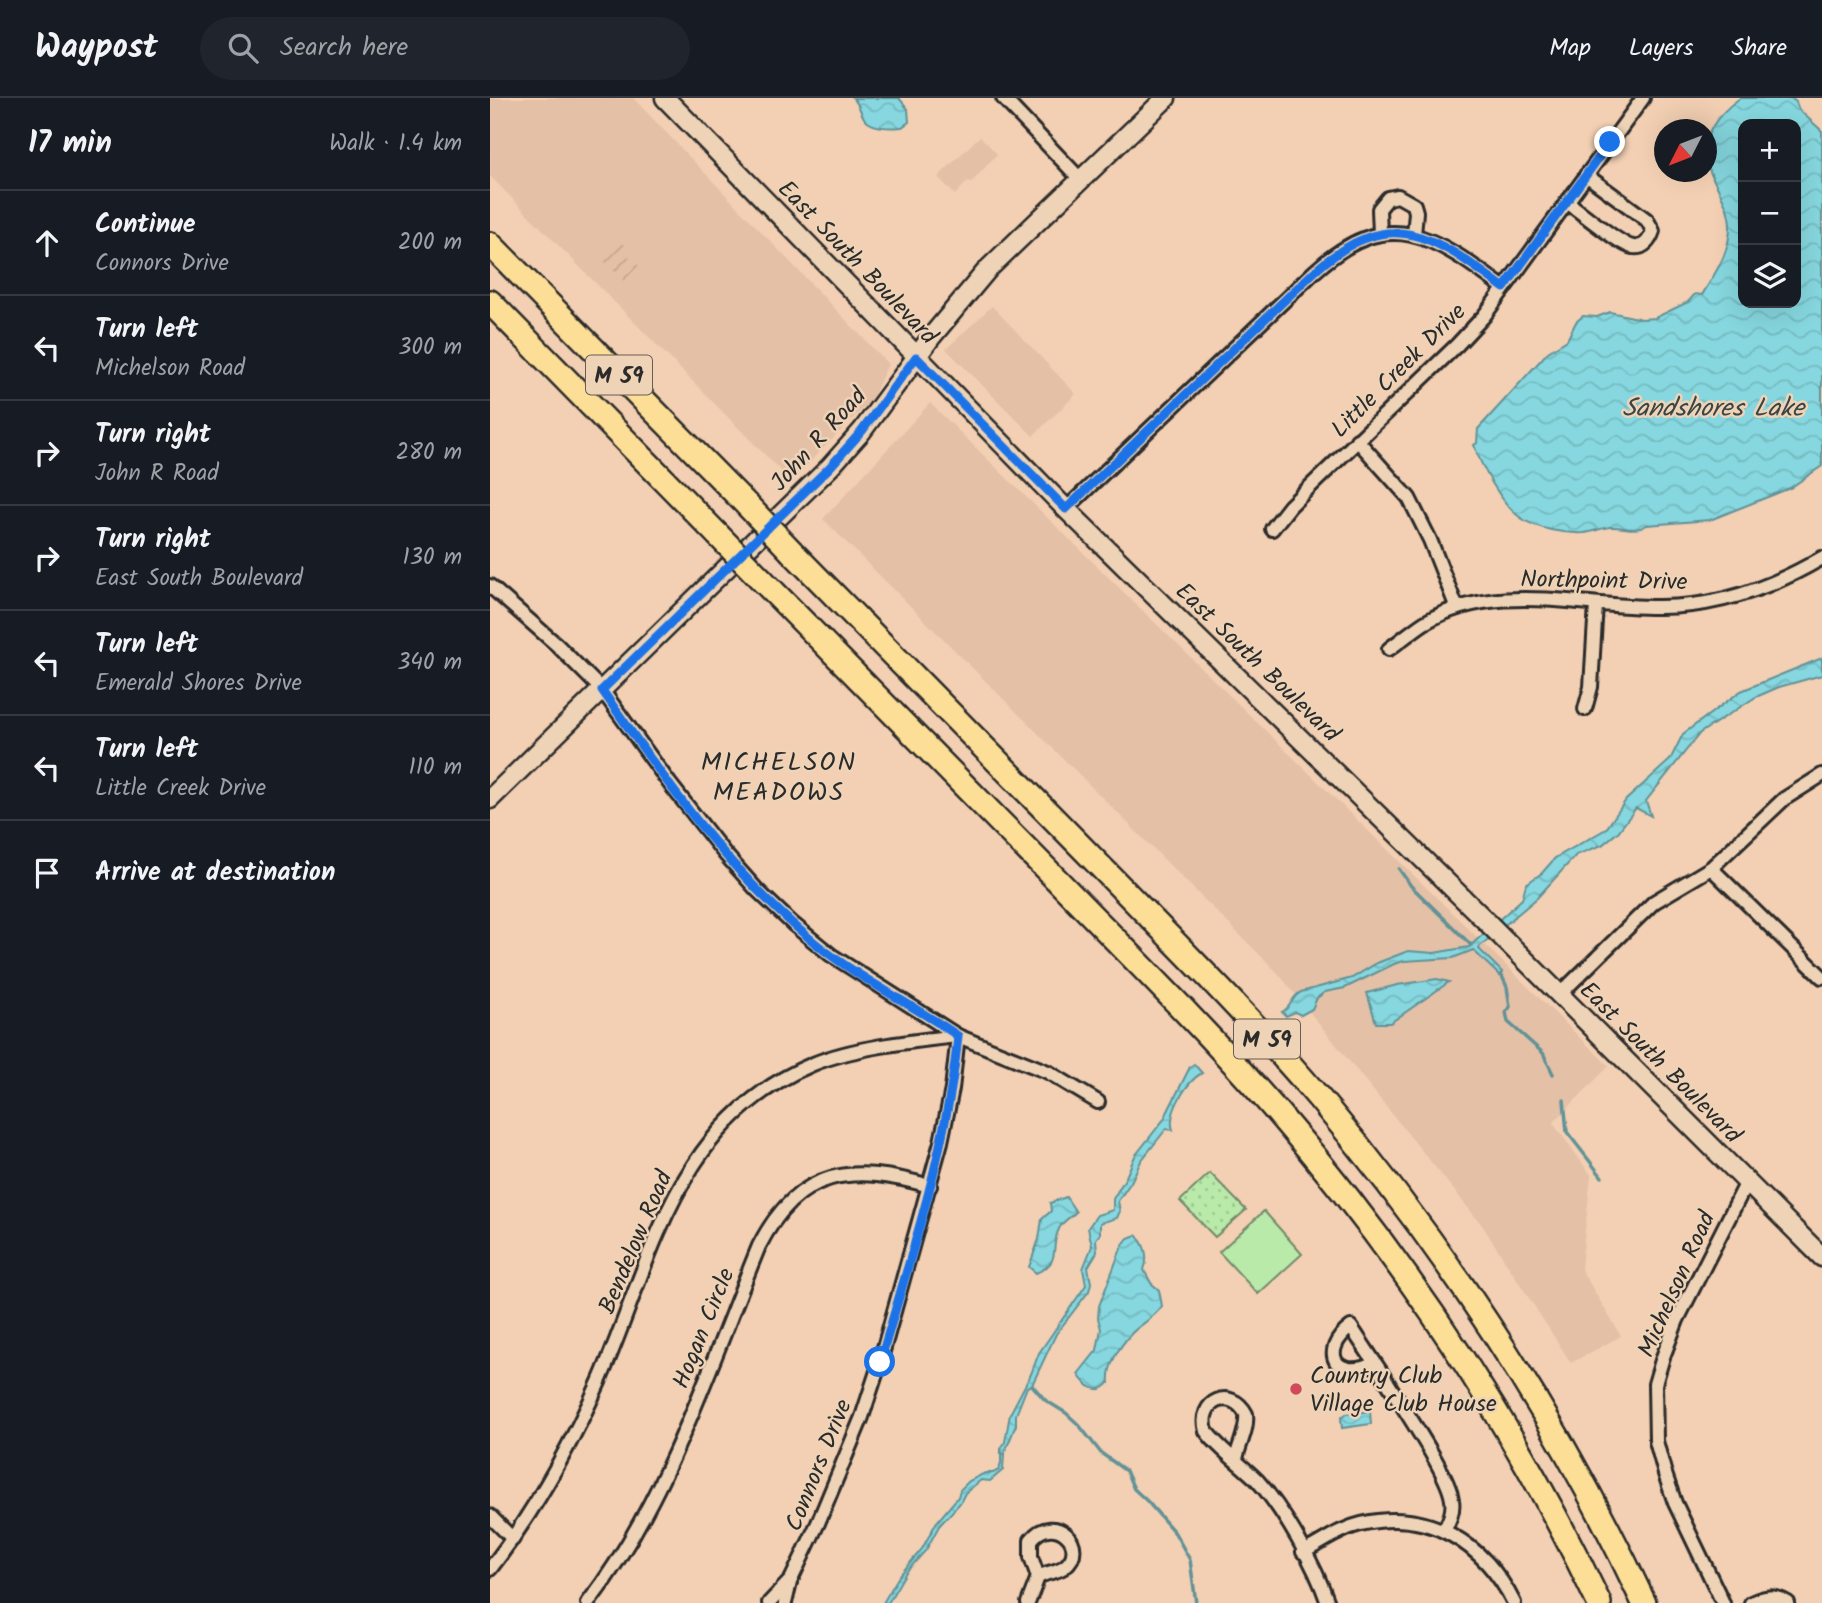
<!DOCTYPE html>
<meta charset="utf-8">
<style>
body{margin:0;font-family:Kalam,sans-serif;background:#20242c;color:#f1f3f6}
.controls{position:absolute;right:21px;top:21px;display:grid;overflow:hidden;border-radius:14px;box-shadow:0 7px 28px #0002}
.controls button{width:63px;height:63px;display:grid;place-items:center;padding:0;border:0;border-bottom:2px solid #363941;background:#171b24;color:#f1f3f6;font:35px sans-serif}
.compass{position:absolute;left:1164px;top:21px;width:63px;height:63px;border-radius:50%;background:#171b24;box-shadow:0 7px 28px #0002;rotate:228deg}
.stop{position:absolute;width:21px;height:21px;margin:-16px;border:5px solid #1a73e8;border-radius:50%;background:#fff}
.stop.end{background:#1a73e8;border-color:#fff;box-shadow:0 2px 7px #0008}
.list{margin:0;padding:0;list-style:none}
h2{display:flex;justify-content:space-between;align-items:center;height:91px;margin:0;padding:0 28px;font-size:30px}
h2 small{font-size:23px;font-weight:400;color:#9ea1a6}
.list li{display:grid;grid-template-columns:46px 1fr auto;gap:21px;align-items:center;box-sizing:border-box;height:105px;padding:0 28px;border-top:2px solid #363941}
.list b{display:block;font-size:26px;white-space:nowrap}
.list p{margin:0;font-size:23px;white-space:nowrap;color:#9ea1a6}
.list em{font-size:23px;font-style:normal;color:#9ea1a6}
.icon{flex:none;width:38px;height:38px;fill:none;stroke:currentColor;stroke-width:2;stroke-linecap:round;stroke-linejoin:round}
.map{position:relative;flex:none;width:1332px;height:1505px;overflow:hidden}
header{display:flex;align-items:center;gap:42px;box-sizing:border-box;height:98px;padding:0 35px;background:#171b24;border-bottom:2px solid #363941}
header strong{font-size:33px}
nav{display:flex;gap:38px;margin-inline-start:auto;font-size:24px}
.search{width:490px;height:63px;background:#20242c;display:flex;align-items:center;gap:18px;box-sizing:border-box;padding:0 24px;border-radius:38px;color:#9ea1a6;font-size:26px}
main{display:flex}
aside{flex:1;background:#171b24}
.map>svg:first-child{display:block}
</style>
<header>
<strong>Waypost</strong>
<div class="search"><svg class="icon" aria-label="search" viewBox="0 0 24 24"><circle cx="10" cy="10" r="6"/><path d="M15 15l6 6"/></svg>Search here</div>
<nav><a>Map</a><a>Layers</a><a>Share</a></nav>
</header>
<main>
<aside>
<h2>17 min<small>Walk · 1.4 km</small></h2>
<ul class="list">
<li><svg class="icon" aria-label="ahead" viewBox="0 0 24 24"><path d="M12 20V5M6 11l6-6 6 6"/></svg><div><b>Continue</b><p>Connors Drive</p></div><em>200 m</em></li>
<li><svg class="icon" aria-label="left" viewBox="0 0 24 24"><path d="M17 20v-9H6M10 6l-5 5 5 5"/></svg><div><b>Turn left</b><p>Michelson Road</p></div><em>300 m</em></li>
<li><svg class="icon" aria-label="right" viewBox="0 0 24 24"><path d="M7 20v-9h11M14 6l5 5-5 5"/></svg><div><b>Turn right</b><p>John R Road</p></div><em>280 m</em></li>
<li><svg class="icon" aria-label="right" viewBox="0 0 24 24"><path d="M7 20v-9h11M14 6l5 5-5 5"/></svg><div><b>Turn right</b><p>East South Boulevard</p></div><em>130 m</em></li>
<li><svg class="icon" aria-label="left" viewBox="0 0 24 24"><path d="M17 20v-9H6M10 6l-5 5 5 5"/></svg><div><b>Turn left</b><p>Emerald Shores Drive</p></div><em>340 m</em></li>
<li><svg class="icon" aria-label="left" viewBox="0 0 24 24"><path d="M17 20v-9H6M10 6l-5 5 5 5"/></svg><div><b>Turn left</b><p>Little Creek Drive</p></div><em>110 m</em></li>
<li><svg class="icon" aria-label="arrive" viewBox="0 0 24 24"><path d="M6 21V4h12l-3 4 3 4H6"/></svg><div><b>Arrive at destination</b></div></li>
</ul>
</aside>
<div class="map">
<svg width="1332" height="1505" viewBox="0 0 1332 1505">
<defs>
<pattern id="industrial-furrows" width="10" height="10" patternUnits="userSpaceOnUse" patternTransform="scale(1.75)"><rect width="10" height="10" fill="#e4c0a6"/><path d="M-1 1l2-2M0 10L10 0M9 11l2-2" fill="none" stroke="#c4a58f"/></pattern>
<pattern id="garden-dots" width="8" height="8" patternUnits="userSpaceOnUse" patternTransform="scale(1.75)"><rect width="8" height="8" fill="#b9eaaa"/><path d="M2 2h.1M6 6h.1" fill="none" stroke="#9fc992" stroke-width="1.8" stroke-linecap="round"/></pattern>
<pattern id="water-waves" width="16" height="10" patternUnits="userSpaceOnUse" patternTransform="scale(1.75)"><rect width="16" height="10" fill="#86d7df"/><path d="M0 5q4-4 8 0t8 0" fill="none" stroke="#74b9c0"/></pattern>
</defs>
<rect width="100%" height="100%" fill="#f3d0b3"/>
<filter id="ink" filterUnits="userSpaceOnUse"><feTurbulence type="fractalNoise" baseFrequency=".0143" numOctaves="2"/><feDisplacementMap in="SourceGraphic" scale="14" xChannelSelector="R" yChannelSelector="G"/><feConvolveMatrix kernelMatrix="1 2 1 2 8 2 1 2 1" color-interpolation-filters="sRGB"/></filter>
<g filter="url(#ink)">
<g fill="#e4c0a6">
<path d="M0 0H143L398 266 382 301 301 383 0 78Z"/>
<path d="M490 38 507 56 481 85 478 83 465 97 448 79Z"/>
<path d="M502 208 586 296 543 338 456 251Z"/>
<path d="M440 305 1119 968 1063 1025 1101 1077 1091 1171 1131 1238 1081 1265 992 1127 788 875 333 421Z"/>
</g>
<path fill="url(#industrial-furrows)" d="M130 142 142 154 138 158 149 168 134 183 111 160Z"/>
<path fill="#b9eaaa" stroke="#728a6a" stroke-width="2" d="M774 1113 812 1156 768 1196 729 1154Z"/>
<path fill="url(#garden-dots)" stroke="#728a6a" stroke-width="2" d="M720 1075 756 1112 725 1139 690 1103Z"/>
<g fill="url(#water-waves)" stroke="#629297" stroke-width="2" fill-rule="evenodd">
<path d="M363 0H409L418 11 419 24 412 29C401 30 381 31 374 20 370 13 369 6 363 0Z"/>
<path d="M1250 0H1301L1306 4 1309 12 1332 33V368L1300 390 1220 422 1157 427C1145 435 1134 428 1120 429 1111 430 1103 434 1094 435 1074 436 1047 431 1031 420 1012 407 991 368 984 347L987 345 988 331 1058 254 1077 242 1086 224 1093 218 1107 219 1120 214 1152 221 1165 220 1198 204 1205 196 1212 197C1225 175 1240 155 1240 128 1240 105 1224 88 1218 68 1208 39 1229 15 1250 0ZM1253 26H1306V205H1253Z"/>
<path d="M1332 560V577L1289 589 1266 599 1210 635 1156 703 1161 718 1146 710 1128 734 1112 747 1086 757 1047 800 990 848 989 851 1012 874 1010 878 983 852 963 860 914 863 904 866 855 890 835 894 827 900 822 911 811 917 805 914 796 918 792 914C802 909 801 899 811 894L862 880 887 865 918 853 944 855 979 849 1032 801 1036 786 1052 775 1065 760 1116 731 1136 702 1180 662 1193 636 1251 593Z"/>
<path d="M947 881 959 884 900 925H886L877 895 907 887Z"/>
<path d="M704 966 712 975C697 983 677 1015 683 1032L676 1031 673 1035 651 1063 641 1084 628 1103 630 1113 627 1120 610 1125V1136L606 1141 607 1154 598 1169 601 1185 599 1193 566 1236 542 1287 537 1289 526 1317V1327L514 1356 513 1372 500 1383 491 1382 475 1395 470 1405 449 1428 436 1452 416 1474 398 1505H393L409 1478 432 1451 446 1425 468 1399 470 1392 479 1383 495 1375H503L509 1372 511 1365V1351L515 1344 520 1316 541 1276 549 1255 596 1187 593 1171 602 1148 598 1130 607 1117 623 1112V1101L636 1079 645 1058 674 1021 700 969Z"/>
<path d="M576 1099 586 1114C581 1119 573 1123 570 1129 558 1150 574 1163 546 1175L539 1169 549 1141 552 1121 561 1113 560 1105Z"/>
<path d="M646 1137C655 1146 659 1159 654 1172L661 1185 669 1192 672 1208C663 1221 652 1225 642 1235 630 1248 617 1266 619 1285 609 1298 595 1288 588 1276L607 1252 611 1231 608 1220 609 1208 632 1148 638 1140Z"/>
<path d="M880 1313 881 1326 852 1330 851 1320 856 1316Z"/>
</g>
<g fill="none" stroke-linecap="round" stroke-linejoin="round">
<g stroke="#629297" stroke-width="3.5">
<path d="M909 771 921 788 981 847"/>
<path d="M1011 876 1017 889 1020 909 1016 914 1018 924 1053 955 1063 976"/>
<path d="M1074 1002 1077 1034 1112 1079"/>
<path d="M542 1287 555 1302 576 1315 589 1327 611 1355 636 1373 644 1391 657 1403 685 1435 700 1462 706 1505"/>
</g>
<defs>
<g id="street">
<path d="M513 0 591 82"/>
<path d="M1077 104C1090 113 1130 147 1143 149 1154 151 1160 142 1163 133L1157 122 1096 77"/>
<path d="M890 136 889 111 898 100 908 98 924 107 926 114 924 137"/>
<path d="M867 342 919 400 940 442 967 510"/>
<path d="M576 411 823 175C898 105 944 138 1014 190"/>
<path d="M782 431 800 408 967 247 994 218 1153 0"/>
<path d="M0 488 67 547 112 592 180 686 235 756 267 792 303 826 341 857 468 938 558 974 608 1004"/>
<path d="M899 551C910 543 922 533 934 525 1007 482 1090 510 1170 509 1228 509 1283 489 1332 460"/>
<path d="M1095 611 1101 589 1106 506"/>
<path d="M1221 770 1332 879"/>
<path d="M1069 897 1164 804 1221 770 1294 701 1332 677"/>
<path d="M885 1265C846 1285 828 1253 861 1229L891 1274C907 1301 959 1375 962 1402 964 1413 959 1423 954 1433"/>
<path d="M746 1361C749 1346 758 1331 756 1316 741 1288 707 1303 716 1333 729 1351 751 1366 767 1382 794 1412 825 1467 838 1505"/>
<path d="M0 1418 23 1441"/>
<path d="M813 1454C832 1445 849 1431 871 1426 939 1410 994 1445 1024 1505"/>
<path d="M0 1471C45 1413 79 1351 109 1284 163 1161 184 1024 323 966 364 949 424 943 468 938L462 991 451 1044 390 1264 372 1319 328 1425 300 1484 295 1505"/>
<path d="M98 1505C177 1402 220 1267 269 1148 309 1069 363 1066 440 1088"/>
<path d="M279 1505 299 1484"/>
<path d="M538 1505 548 1479C557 1474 567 1474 574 1469 601 1449 564 1412 541 1442V1459L548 1479"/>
<path d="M1233 1505 1185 1405 1175 1376 1166 1343 1165 1286 1173 1259 1187 1222 1257 1084"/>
<path d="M1261 1505C1275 1498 1284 1497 1298 1505"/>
</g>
<g id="secondary">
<path d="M175 0 576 411 996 823 1332 1159"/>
<path d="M0 701 340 369 372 333 442 238 498 171 676 0"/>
</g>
<g id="highway">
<path d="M0 146 258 408"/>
<path d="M0 204 228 437"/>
<path d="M302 454C405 559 509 665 613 771 686 846 761 920 829 1000 958 1153 1069 1323 1154 1505"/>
<path d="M272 482C370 582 468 682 567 782 642 859 718 934 788 1015 915 1162 1025 1329 1109 1505"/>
</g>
</defs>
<use href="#street" stroke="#2b2b2b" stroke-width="18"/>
<use href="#secondary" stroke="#2b2b2b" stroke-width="23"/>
<use href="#highway" stroke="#2b2b2b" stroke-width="28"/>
<use href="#street" stroke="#efd3b6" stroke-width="12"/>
<use href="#secondary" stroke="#efd3b6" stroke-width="18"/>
<use href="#highway" stroke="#fdde96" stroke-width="23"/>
<defs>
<g id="highway-bridge">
<path d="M258 408 302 454"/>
<path d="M228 437 272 482"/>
</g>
</defs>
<use href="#highway-bridge" stroke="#2b2b2b" stroke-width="28" stroke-linecap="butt"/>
<use href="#highway-bridge" stroke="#fdde96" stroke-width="23"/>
</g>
</g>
<g fill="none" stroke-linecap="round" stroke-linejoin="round" filter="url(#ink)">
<path stroke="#1a73e8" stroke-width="9" d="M390 1264C421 1157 457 1050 468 938 422 906 369 881 325 845 239 775 175 683 112 592L340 369 372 333 426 259 576 411 823 175C899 105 943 137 1014 190L1120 44"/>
</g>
<circle fill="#d1495b" stroke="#efd3b6" stroke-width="2.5" cx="806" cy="1291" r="7"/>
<g text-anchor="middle" stroke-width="5" stroke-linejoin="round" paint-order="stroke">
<g fill="#efd3b6" stroke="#665d55" stroke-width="2">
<rect x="96" y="257.5" width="66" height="39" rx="5"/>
<rect x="744" y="921.5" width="66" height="39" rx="5"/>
</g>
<g font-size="23" font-weight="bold" fill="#2b2b2b">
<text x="129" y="285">M 59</text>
<text x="777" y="949">M 59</text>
</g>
<g font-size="24" fill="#2b2b2b" stroke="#efd3b6">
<text transform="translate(368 164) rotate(46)" y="8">East South Boulevard</text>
<text transform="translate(908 272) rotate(-45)" y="8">Little Creek Drive</text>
<text transform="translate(328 341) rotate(-48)" y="8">John R Road</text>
<text transform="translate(1114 482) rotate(1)" y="8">Northpoint Drive</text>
<text transform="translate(768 564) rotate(44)" y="8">East South Boulevard</text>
<text transform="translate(1171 964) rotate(45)" y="8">East South Boulevard</text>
<text transform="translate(145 1144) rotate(-67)" y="8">Bendelow Road</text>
<text transform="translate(1186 1186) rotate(-66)" y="8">Michelson Road</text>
<text transform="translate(213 1230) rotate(-68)" y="8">Hogan Circle</text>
<text transform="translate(328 1367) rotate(-68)" y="8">Connors Drive</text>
</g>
<g font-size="24" fill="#2b2b2b" stroke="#efd3b6" text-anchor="start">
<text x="820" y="1285">Country Club<tspan x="820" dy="28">Village Club House</tspan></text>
</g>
<g font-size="26" font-style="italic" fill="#394546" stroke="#efd3b6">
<text x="1223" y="318">Sandshores Lake</text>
</g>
<g font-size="26" letter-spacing="2" fill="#2b2b2b" stroke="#efd3b6">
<text x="289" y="672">MICHELSON<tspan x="289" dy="30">MEADOWS</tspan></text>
</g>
</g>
</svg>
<div class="controls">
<button>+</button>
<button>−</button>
<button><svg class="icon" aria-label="layers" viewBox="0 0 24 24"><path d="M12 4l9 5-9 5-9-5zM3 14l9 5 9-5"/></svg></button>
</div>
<svg class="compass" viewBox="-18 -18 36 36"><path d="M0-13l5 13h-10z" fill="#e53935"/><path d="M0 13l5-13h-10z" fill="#9ea1a6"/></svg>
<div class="stop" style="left:390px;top:1264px"></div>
<div class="stop end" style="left:1120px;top:44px"></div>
</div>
</main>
